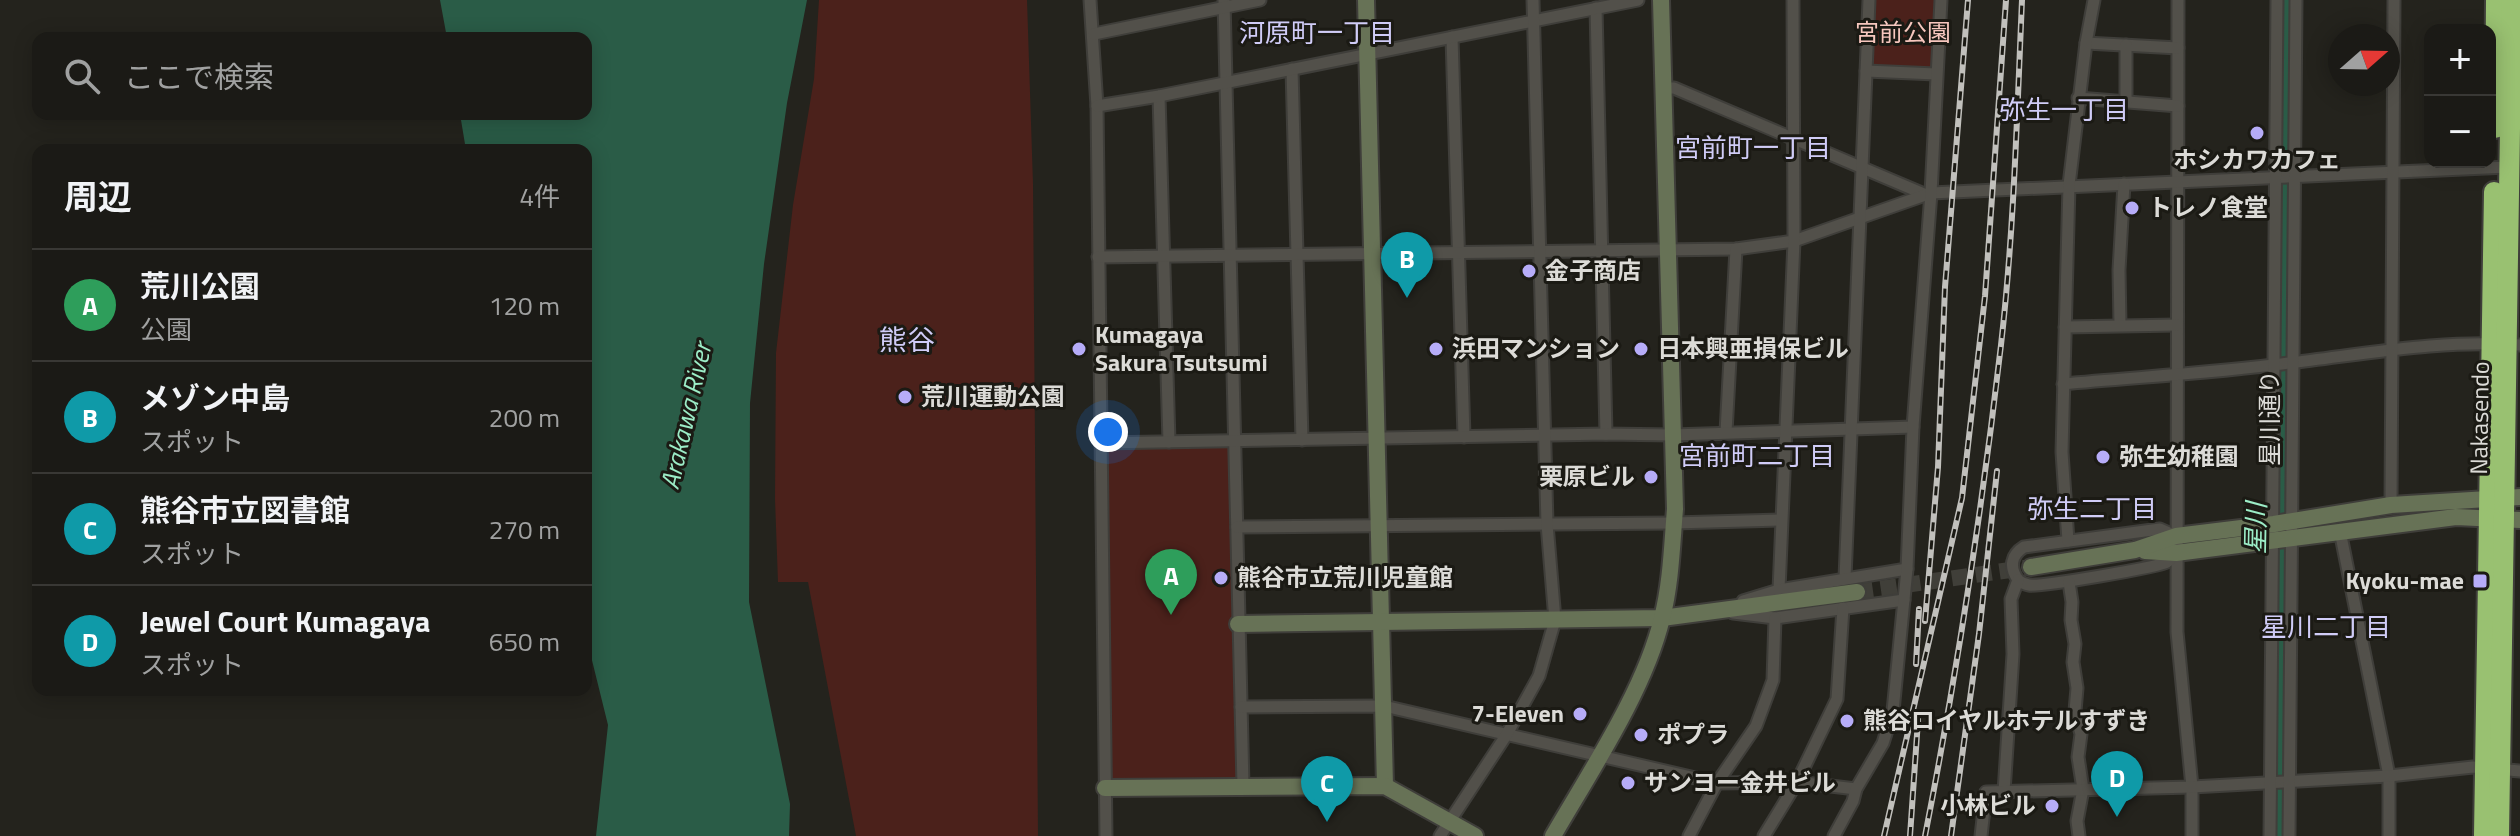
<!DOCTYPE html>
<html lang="ja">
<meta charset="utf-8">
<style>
body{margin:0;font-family:"Titillium Web","Noto Sans JP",sans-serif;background:#24231f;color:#f1f3f6}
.controls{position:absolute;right:24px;top:24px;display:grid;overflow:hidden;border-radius:16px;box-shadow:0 4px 20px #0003}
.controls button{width:72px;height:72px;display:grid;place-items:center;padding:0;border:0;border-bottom:2px solid #393835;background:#1b1a16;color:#f1f3f6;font:40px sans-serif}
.compass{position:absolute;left:2328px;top:24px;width:72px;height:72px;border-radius:50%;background:#1b1a16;box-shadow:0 4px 20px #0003;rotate:70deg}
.you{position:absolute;left:1108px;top:432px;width:28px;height:28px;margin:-20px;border:6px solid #fff;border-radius:50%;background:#1a73e8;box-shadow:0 0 0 12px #1a73e833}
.badge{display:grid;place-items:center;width:52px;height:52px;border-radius:50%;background:#0f766e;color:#fff;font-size:26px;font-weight:700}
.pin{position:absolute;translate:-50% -66px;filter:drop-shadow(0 2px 4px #0008)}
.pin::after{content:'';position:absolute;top:42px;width:28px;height:24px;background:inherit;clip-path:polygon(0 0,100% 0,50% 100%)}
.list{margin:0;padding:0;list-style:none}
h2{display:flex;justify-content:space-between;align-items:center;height:104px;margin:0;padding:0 32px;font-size:34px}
h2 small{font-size:26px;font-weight:400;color:#a0a1a1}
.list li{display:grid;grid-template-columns:52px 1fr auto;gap:24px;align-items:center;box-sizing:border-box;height:112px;padding:0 32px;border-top:2px solid #393835}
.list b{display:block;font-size:30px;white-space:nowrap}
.list p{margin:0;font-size:26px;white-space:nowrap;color:#a0a1a1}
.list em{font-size:26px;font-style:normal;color:#a0a1a1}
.icon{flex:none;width:44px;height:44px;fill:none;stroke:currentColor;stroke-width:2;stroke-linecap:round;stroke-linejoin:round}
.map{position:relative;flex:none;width:2520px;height:836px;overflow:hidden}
.search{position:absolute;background:#1b1a16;box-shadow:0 4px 20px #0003;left:32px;top:32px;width:560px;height:88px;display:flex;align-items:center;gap:20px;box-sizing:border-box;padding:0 28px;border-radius:16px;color:#a0a1a1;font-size:30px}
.panel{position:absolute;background:#1b1a16;box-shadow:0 4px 20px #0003;left:32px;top:144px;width:560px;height:552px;border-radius:16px}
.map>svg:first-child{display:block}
</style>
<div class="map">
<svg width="2520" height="836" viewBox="0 0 2520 836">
<rect width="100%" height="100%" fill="#24231d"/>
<g fill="#4b211b">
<path d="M819 0H1027L1033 184 1038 836H856L808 582H778L775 499 776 353 793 205 814 79Z"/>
<path d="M1875 0H1936L1931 69 1871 67Z"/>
<path d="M1230 446 1238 781 1110 782 1107 450Z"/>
</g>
<path fill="#2a5c47" d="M440 0H807L787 103 764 264 750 403 749 602 790 804 789 836H596L608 725 586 636V150H466L460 114H586V38H447Z"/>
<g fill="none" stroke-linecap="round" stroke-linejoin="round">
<g stroke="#2a5c47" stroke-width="20">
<path d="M2286 167 2287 0"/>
<path d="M2280 773 2286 187"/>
<path d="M2280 836V792"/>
</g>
<path stroke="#403f39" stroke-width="16" stroke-dasharray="16 8" stroke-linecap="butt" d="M1857 592 2031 567"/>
<defs>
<g id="street">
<path d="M1090 0 1097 106 1106 836"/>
<path d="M1224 0 1243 786"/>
<path d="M2178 0 2177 632 2192 787V836"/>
<path d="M1596 8 1606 434"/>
<path d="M1094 34 1260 0"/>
<path d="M1452 37 1464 437"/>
<path d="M2086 43 2178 48"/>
<path d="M1292 69 1302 440"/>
<path d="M1866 71 1936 74"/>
<path d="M1664 88H1674L1924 194"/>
<path d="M1159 96 1169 442"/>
<path d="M2078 98 2178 106"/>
<path d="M2126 102V45"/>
<path d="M1097 106 1159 96 1638 0"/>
<path d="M1098 257 1736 249 1794 241 1931 193 2508 167"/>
<path d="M2120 325 2119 270 2124 184"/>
<path d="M2065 327 2177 325"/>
<path d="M2063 384C2138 377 2214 373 2289 363 2366 354 2442 339 2520 345"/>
<path d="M1726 432 1736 249"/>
<path d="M1101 443 1606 434 1673 435 1913 427"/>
<path d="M2391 505 2394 0"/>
<path d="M1237 527 1674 523 1781 520"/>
<path d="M2340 531 2389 776V836"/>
<path d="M2176 536 2160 529 2024 547C2011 555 2009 567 2018 580 2022 583 2023 584 2029 585 2041 587 2159 567 2167 562 2170 560 2173 556 2176 553"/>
<path d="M2068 541 2062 452 2069 185 2086 43 2094 0"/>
<path d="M1845 578 1869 0"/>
<path d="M2069 582 2072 602 2071 620 2075 644 2073 662 2077 688 2075 711 2081 734 2078 757 2083 789 2077 821 2079 836"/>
<path d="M1779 590 1794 241 1793 0"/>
<path d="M1743 601 1779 590 1907 569"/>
<path d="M1733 613 1775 618 1904 600"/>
<path d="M1241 707 1384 706 1717 783 1797 782 1856 789"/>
<path d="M2004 792 2013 654 2011 599 2018 580"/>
<path d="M1440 836 1507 734 1539 676 1555 620 1547 524 1533 0"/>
<path d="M1689 836 1717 783 1756 726 1773 680 1775 618"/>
<path d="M1764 836 1797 782 1837 699 1843 608"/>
<path d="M1834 836 1853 801 1856 789 1883 743 1893 711 1907 569 1913 427 1931 193 1941 0"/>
<path d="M1981 836 1986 792 2192 787 2389 776 2473 767 2520 771"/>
<path d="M2270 836 2277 0"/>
<path d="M2289 836 2296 0"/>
</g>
<g id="secondary">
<path d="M1366 0 1385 786"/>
<path d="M2145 551 2176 553 2456 517 2520 520"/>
<path d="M2031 567 2135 550 2176 536 2274 524 2391 505 2520 497"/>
<path d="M1238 624 1662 618 1857 592"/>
<path d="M1105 788 1385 786 1475 836"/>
<path d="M1553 836C1590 772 1645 690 1662 618 1671 583 1672 545 1675 509L1661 0"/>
</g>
<g id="highway">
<path d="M2495 128 2496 0"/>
<path d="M2484 836 2494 192"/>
<path d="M2499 836 2512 0"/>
</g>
</defs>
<use href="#street" stroke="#3f3e3a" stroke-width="15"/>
<use href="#secondary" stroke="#3f3e3a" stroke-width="20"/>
<use href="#highway" stroke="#3f3e3a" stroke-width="24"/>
<use href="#street" stroke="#52504a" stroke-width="11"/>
<use href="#secondary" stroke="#677256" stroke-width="16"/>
<use href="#highway" stroke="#99c171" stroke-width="20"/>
<defs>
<g id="rail">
<path d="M1925 621 1938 467 1945 287 1968 0"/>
<path d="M1916 664 1919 609"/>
<path d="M1884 836 1962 498 1985 296 2006 0"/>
<path d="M1910 836 1918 720"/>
<path d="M1925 836C1957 673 1982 510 2001 345 2014 231 2017 115 2022 0"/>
<path d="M1951 836 1979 634 1997 471"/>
</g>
</defs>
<use href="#rail" stroke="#c1c0bc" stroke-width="6"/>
<use href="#rail" stroke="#1b1a14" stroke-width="3" stroke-dasharray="9" stroke-linecap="butt"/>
</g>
<g fill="#b6acf8" stroke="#1b1a14" stroke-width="3">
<circle cx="2257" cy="133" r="8"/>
<circle cx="2132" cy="208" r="8"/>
<circle cx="1529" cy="271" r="8"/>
<circle cx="1079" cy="349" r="8"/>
<circle cx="1436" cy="349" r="8"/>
<circle cx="1641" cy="349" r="8"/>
<circle cx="905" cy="397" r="8"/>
<circle cx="2103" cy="457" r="8"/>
<circle cx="1651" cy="477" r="8"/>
<circle cx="1221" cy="578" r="8"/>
<rect x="2472" y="573" width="16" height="16" rx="4"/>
<circle cx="1580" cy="714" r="8"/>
<circle cx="1847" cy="721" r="8"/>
<circle cx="1641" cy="735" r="8"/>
<circle cx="1628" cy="783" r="8"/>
<circle cx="2052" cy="806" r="8"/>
</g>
<g text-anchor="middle" stroke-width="6" stroke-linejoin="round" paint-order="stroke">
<g font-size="24" fill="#f7c7be" stroke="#1b1a14">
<text x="1903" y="41">宮前公園</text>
</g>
<g font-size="24" font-weight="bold" fill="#dcdbd7" stroke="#1b1a14" text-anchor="start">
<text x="2257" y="168" text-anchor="middle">ホシカワカフェ</text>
<text x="2148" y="216">トレノ食堂</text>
<text x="1545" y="279">金子商店</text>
<text x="1095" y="343">Kumagaya<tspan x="1095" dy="28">Sakura Tsutsumi</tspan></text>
<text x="1452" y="357">浜田マンション</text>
<text x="1657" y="357">日本興亜損保ビル</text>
<text x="921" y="405">荒川運動公園</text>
<text x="2119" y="465">弥生幼稚園</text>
<text x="1635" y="485" text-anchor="end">栗原ビル</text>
<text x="1237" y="586">熊谷市立荒川児童館</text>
<text x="2464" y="589" text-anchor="end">Kyoku-mae</text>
<text x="1564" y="722" text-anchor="end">7-Eleven</text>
<text x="1863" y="729">熊谷ロイヤルホテルすずき</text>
<text x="1657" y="743">ポプラ</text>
<text x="1644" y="791">サンヨー金井ビル</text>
<text x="2036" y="814" text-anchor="end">小林ビル</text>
</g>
<g font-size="24" fill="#dcdbd7" stroke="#1b1a14">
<text transform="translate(2270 418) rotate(-90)" y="8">星川通り</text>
<text transform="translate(2480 418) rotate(-89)" y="8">Nakasendo</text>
</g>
<g font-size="26" fill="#d0ccf7" stroke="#1b1a14">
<text x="1317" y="42">河原町一丁目</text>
<text x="2064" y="119">弥生一丁目</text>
<text x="1753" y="157">宮前町一丁目</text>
<text x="1757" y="465">宮前町二丁目</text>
<text x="2092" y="518">弥生二丁目</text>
<text x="2326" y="636">星川二丁目</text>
</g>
<g font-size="26" font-style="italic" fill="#9cedc7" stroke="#1b1a14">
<text transform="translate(686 416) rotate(-77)" y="9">Arakawa River</text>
<text transform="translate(2256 528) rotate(-89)" y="9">星川</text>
</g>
<g font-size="28" fill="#d0ccf7" stroke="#1b1a14">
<text x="907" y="350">熊谷</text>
</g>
</g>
</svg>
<div class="controls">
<button>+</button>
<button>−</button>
</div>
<svg class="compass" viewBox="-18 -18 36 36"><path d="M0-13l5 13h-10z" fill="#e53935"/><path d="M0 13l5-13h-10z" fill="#a0a1a1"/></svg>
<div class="you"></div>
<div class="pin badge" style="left:1171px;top:615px;background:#2e9e5b">A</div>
<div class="pin badge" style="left:1407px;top:298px;background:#0f9aa8">B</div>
<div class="pin badge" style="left:1327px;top:822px;background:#0f9aa8">C</div>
<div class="pin badge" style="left:2117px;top:817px;background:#0f9aa8">D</div>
<div class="search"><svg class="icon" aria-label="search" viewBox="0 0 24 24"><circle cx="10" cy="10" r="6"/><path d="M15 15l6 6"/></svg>ここで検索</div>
<section class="panel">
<h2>周辺<small>4件</small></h2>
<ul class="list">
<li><span class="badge" style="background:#2e9e5b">A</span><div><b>荒川公園</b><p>公園</p></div><em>120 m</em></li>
<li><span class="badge" style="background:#0f9aa8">B</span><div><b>メゾン中島</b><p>スポット</p></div><em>200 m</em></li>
<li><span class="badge" style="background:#0f9aa8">C</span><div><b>熊谷市立図書館</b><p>スポット</p></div><em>270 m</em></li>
<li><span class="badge" style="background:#0f9aa8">D</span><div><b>Jewel Court Kumagaya</b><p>スポット</p></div><em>650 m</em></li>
</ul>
</section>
</div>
